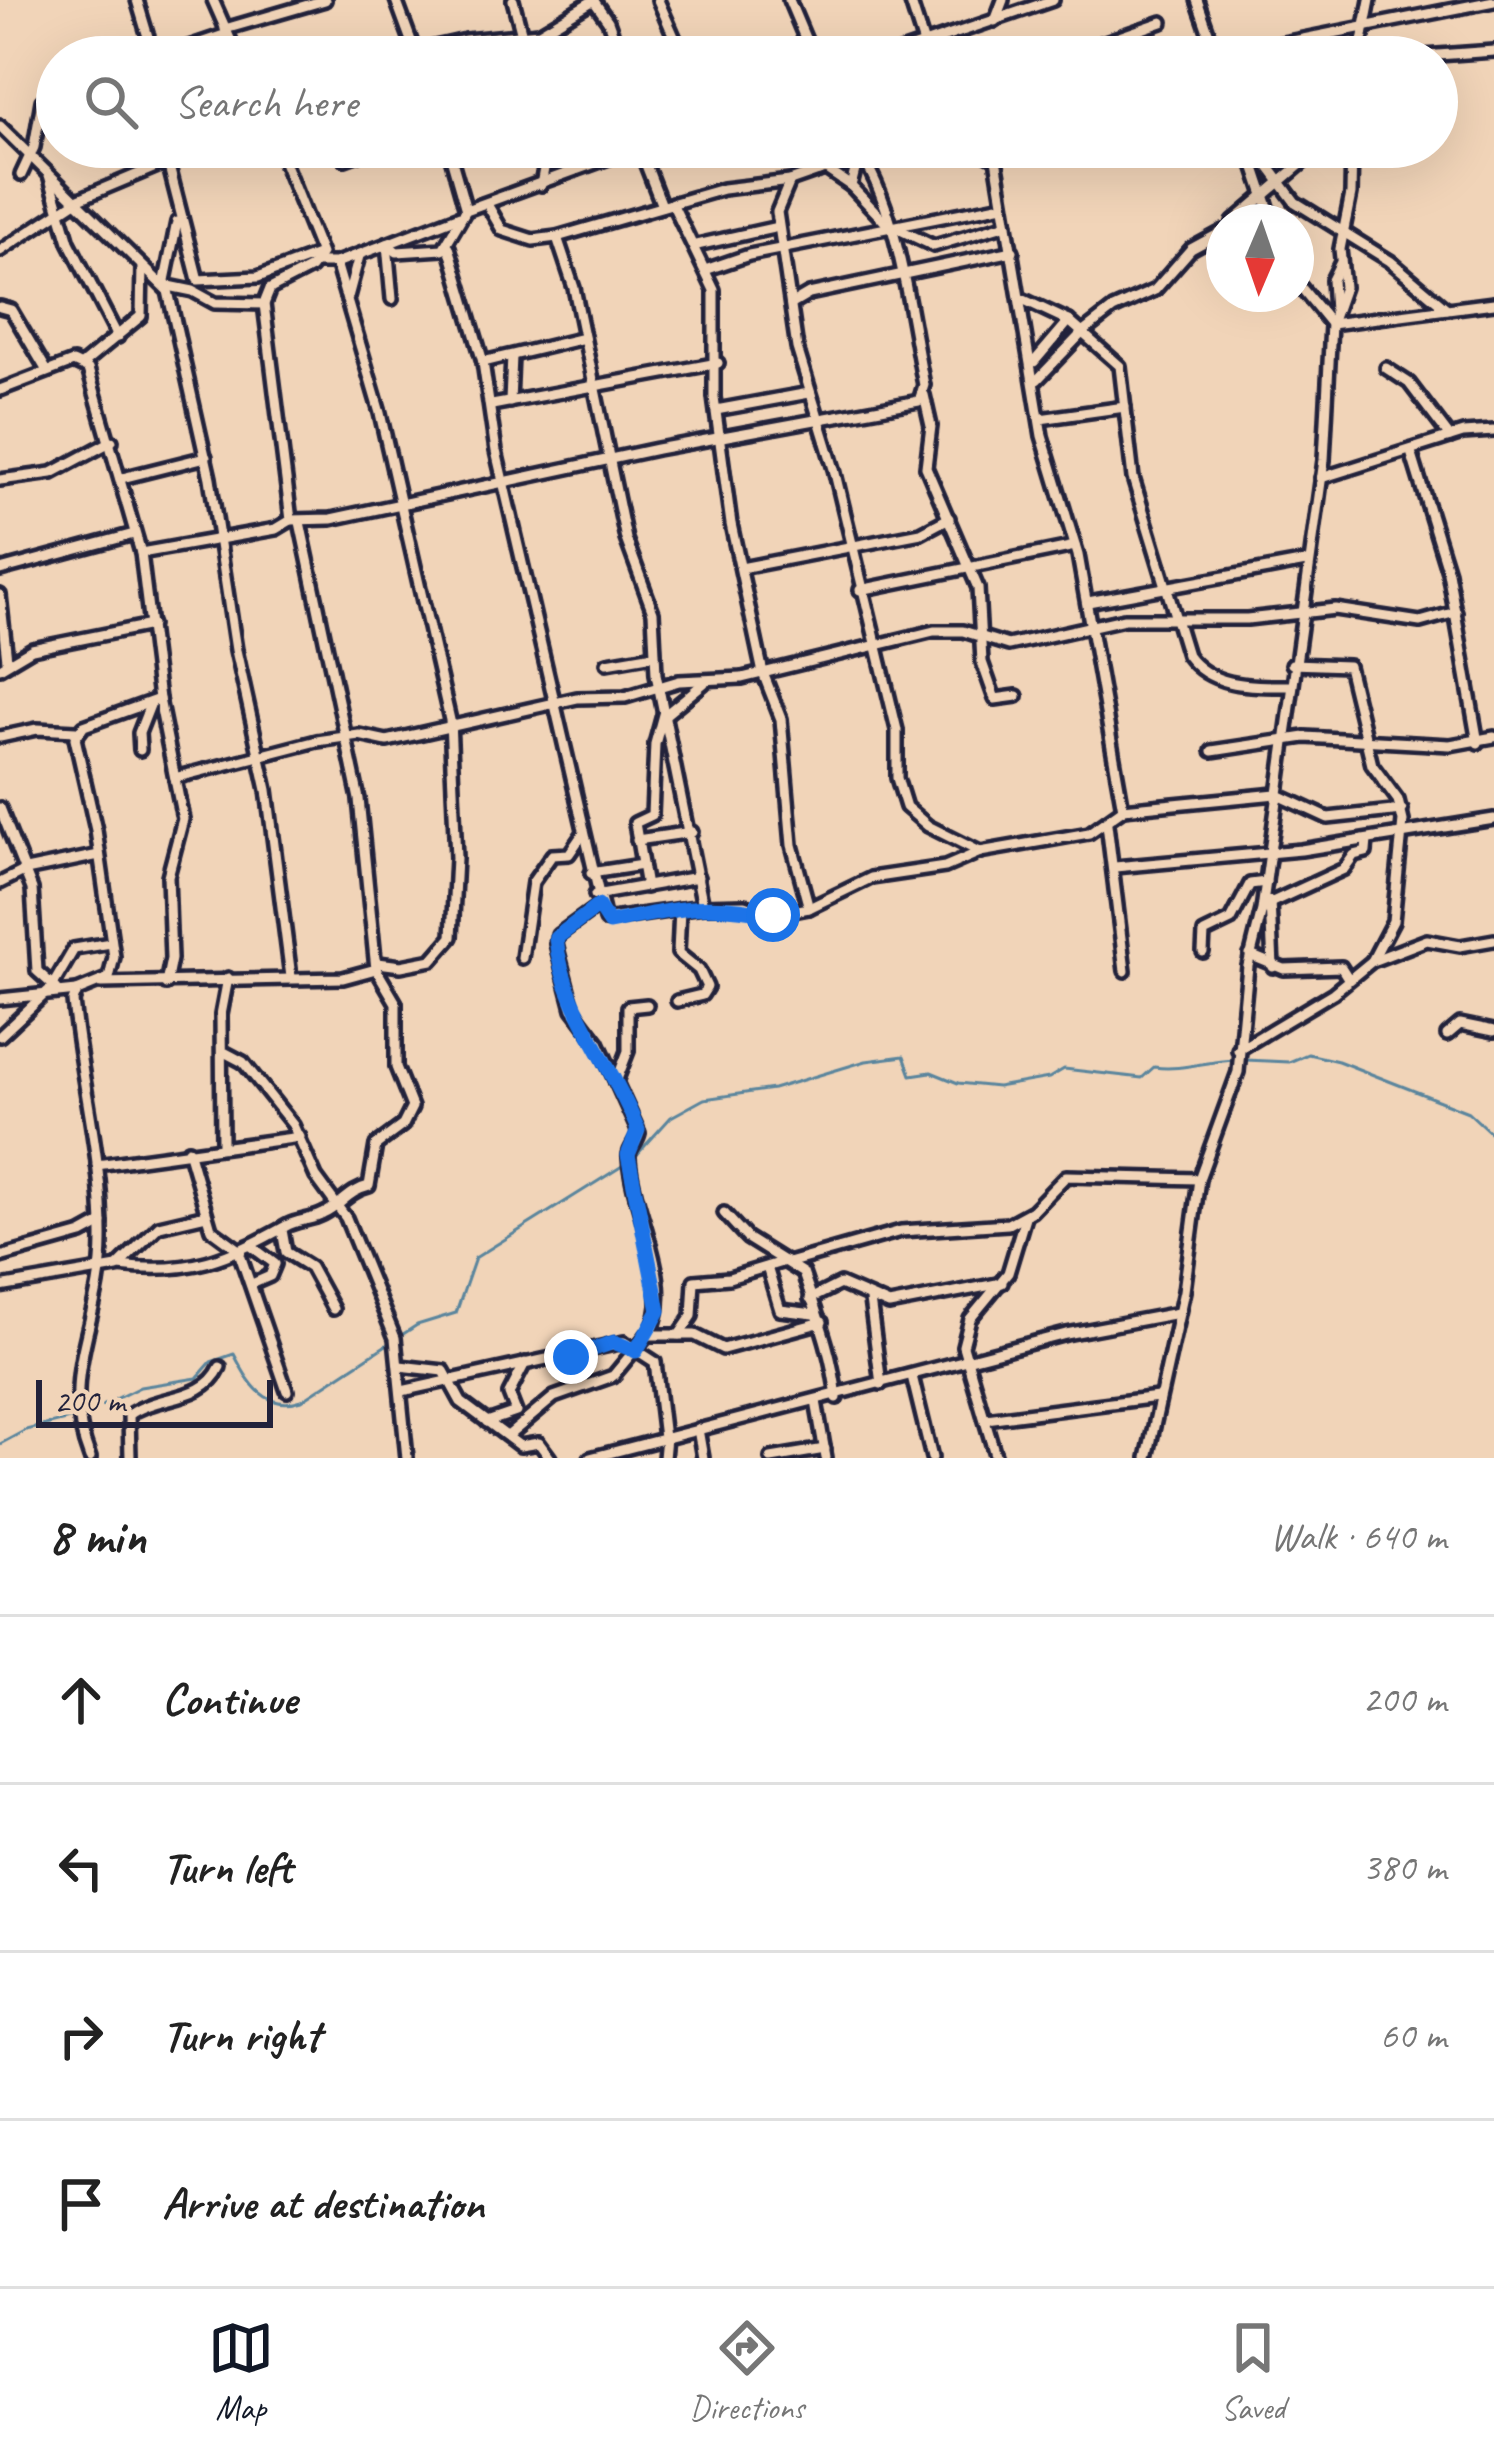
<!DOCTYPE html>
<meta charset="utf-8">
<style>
body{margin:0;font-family:Caveat,sans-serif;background:#f2f2f2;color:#222}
.compass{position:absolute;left:1206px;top:204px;width:108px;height:108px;border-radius:50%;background:#fff;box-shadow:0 12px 48px #0002;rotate:182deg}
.scale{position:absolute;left:36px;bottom:30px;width:237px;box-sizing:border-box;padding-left:12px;border:6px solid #22223b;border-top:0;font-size:33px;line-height:42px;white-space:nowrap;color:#22223b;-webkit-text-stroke:9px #f1d4b8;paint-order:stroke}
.stop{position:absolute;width:36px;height:36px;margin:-27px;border:9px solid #1a73e8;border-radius:50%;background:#fff}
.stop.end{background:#1a73e8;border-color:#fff;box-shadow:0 3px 12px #0008}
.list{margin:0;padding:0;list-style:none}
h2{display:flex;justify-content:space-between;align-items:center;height:156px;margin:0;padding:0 48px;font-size:51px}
h2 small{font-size:39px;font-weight:400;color:#767676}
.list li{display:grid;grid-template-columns:78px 1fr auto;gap:36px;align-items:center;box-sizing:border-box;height:168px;padding:0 48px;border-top:3px solid #e0e0e0}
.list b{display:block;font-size:45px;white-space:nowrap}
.list em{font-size:39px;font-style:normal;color:#767676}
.icon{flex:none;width:66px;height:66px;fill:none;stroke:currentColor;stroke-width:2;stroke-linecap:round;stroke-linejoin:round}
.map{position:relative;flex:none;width:1494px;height:1458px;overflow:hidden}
.search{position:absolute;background:#fff;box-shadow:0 12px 48px #0002;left:36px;right:36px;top:36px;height:132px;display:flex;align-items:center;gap:30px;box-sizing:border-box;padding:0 42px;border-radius:66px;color:#767676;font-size:45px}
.sheet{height:828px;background:#fff}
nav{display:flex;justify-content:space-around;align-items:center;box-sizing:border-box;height:168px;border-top:3px solid #e0e0e0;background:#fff;font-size:33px;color:#767676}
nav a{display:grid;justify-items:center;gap:6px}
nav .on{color:#111827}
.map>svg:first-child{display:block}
</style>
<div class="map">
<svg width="1494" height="1458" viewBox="0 0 1494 1458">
<rect width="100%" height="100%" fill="#f1d4b8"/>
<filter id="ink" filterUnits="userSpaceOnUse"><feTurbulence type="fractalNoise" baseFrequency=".00833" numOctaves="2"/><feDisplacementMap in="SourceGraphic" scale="24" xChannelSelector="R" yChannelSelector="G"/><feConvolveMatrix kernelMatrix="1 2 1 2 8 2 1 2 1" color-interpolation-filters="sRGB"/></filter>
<g filter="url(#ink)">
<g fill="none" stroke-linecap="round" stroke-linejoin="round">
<g stroke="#5a859d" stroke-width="3">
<path d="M1245 1060 1289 1062 1308 1054 1338 1061 1468 1112 1494 1136"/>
<path d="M634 1158 671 1117 704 1099 773 1089 866 1061 904 1056 911 1075 931 1072 958 1083 997 1087 1049 1078 1064 1069 1142 1078 1154 1067C1181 1071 1206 1061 1235 1060"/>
<path d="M0 1444 26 1430 81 1416 140 1387 197 1378 211 1362 234 1354C249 1383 265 1412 302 1400L417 1325 456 1313 475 1258 627 1163"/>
</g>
<defs>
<g id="minor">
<path d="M137 0 154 57"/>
<path d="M213 0 238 57"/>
<path d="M396 0 417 57"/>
<path d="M513 0 522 35 544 57"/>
<path d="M658 0 683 57"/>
<path d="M789 0 813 57"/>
<path d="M910 0 924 44"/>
<path d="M1197 0 1217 57"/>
<path d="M594 1 608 21 621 57"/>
<path d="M995 21 1003 0"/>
<path d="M225 29 325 0"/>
<path d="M1217 56 1494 1"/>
<path d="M133 57 153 54"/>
<path d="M159 57 227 34"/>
<path d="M390 57 466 40 539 33 594 0"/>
<path d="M651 57 679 47"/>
<path d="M886 57 1053 0"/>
<path d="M1062 57 1162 22"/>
<path d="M1359 57 1370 0"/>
<path d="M1410 57 1494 51"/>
<path d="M0 126 168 291 210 478 236 650 267 790 291 977"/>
<path d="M164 147 198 280 258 277 320 254"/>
<path d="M448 147 466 210"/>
<path d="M639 147 662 206"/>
<path d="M791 147 819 171"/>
<path d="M846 147 826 169 851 186"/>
<path d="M974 147 994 158"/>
<path d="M994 147 1042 436 1078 555 1123 809 1276 794 1328 818 1402 810"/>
<path d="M1248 147 1273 222"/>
<path d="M1254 147 1295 202 1390 261 1447 309"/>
<path d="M345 159 378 147"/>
<path d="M857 162 851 186 887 224"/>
<path d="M21 175 34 147 42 101 57 92"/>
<path d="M49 175 69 242 118 337"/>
<path d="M790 181 777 212 797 348 834 469 897 730V778L906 807 928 826 980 852 1089 833 1123 809"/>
<path d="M541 185 548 147"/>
<path d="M672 203 714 290V397L731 524 763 673 781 719 792 845 809 908"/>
<path d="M487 204 502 230 533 240 557 237 723 189 790 181 887 147"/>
<path d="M177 222 164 285 193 291 215 303 264 304"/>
<path d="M1233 222 1321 147"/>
<path d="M898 229 934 246 1007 224"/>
<path d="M557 237 574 288 626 539 653 612 656 674 703 906"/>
<path d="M697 245 778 227"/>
<path d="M449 247 483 362 496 451 605 920 703 906 745 905 773 915 809 908 871 878 945 867 980 852"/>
<path d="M0 251 79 199 203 147"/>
<path d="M318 263H336L380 413 450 720 456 858 452 937 432 960 401 966 378 963"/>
<path d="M336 263 387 244 397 252 443 249 466 210 639 147"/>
<path d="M708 269 749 255 1003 205"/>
<path d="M1296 281 1331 324 1494 303"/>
<path d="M348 297 359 256"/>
<path d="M392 299 387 244 460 216"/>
<path d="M1022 299 1069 321 1120 366 1133 478 1187 655C1211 688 1252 686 1289 686"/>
<path d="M792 304 809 294 1013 251"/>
<path d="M0 307 11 310 47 371"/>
<path d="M1334 311 1332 280 1340 264"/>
<path d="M483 362 584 338"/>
<path d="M1034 362 1069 321"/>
<path d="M83 364 141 316 142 266"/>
<path d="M1386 368 1409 383 1450 437"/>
<path d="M1037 380 1082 333 1113 309 1155 290 1191 249 1224 231"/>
<path d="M0 390 73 362 88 369 141 553"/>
<path d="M924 395 931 426 926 467 978 588 982 662 995 699 1017 696"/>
<path d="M510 402 512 356"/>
<path d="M492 405 718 363"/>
<path d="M716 410 809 393"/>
<path d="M1040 419 1125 407"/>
<path d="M1411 452 1448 572 1478 743"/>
<path d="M122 478 206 457"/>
<path d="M1321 478 1463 433 1494 431"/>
<path d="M0 480 52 473 112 441"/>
<path d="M291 520 331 519 657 449 919 401 924 385C910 317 898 201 855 147"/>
<path d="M741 568 921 533 949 518"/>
<path d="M0 570 134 534"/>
<path d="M860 590 1075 546"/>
<path d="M0 595 7 660"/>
<path d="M1088 602 1306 562"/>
<path d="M607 663 654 655"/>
<path d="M1292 664 1348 666 1372 765 1398 800 1403 821 1393 921 1372 961"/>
<path d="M0 668 32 649 151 625"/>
<path d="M159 699 183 819 168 876 171 959 166 984"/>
<path d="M665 715 704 683"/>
<path d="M0 737 37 729 76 731"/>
<path d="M140 750 139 733 150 705"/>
<path d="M1212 751 1305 737 1450 745 1494 737"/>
<path d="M178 777 317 741 359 735 387 741 577 698 625 697 679 681 742 678 934 631H963L1008 645 1124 619H1247L1335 609 1420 622 1456 612"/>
<path d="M0 808 32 889 37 971 57 989"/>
<path d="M1107 824 1125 971"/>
<path d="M637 840 692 832"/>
<path d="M1115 867 1301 850 1494 819"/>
<path d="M591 873 642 865"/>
<path d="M0 883 26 870 99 855"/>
<path d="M646 887 635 823 652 815 655 744 664 711"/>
<path d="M595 895 698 877"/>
<path d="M1270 901 1273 967"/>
<path d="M1270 903 1344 869 1354 855 1366 852 1367 840"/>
<path d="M598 906 558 935 556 944 573 1009 598 1042 639 1133C637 1143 628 1149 629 1158 632 1212 677 1281 650 1334"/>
<path d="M1203 952 1204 933 1231 920 1250 884 1266 882"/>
<path d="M1250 955 1284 969 1341 967 1348 978"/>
<path d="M522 958 533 882 552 855 569 854 582 835"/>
<path d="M101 983 343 978 376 969 359 799 300 522"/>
<path d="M53 985 74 949 111 943"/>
<path d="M0 999 77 991"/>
<path d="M677 1001 702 995 707 987 699 970 678 953 680 909"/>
<path d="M1447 1035 1460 1024 1494 1031"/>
<path d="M0 1036 48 991"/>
<path d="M1238 1050 1333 993 1372 961 1427 940 1460 946 1494 940"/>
<path d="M224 1052 243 1062 293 1125 316 1177 346 1218 395 1338 407 1458"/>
<path d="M616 1082 628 1051V1007L647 1005"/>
<path d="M222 1145 221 1015 228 978"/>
<path d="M188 1150 211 1229 241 1251"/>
<path d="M97 1165 300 1137"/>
<path d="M724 1213 747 1238 803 1273C817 1315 832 1352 837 1398"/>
<path d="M282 1230 286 1252 310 1267 333 1309"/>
<path d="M251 1246 275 1264 270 1276 254 1283"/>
<path d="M239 1252 287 1391"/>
<path d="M0 1257 82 1234 102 1223"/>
<path d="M788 1263 901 1231 1008 1224 1032 1211 1066 1176 1199 1179"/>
<path d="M119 1266C190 1275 227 1259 288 1225 298 1220 312 1220 323 1214 342 1205 348 1191 369 1186L376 1145 403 1125 412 1107 396 1067V1003L376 969"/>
<path d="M767 1267 780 1310 814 1314"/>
<path d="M0 1287 117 1267 159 1226 206 1215"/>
<path d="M810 1299 840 1284 889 1305 1002 1283"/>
<path d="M870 1300 881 1384"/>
<path d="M679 1335H695L723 1349 822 1322"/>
<path d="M400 1366 444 1371 461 1402 520 1446 539 1443 550 1458"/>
<path d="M912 1376 932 1458"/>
<path d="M402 1391 624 1342 655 1362 664 1438"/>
<path d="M816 1401 826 1458"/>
<path d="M986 1419 1158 1397"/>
<path d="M487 1422 516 1412 509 1394 525 1363"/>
<path d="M698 1429 703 1458"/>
<path d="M509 1435 554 1397 613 1376 647 1335H679L692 1316 694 1281 729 1278 785 1261"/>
<path d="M90 1458C57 1372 102 1323 102 1240 103 1159 81 1081 73 1001L77 991 109 978 114 957 96 830 75 738 84 726 159 699 141 553 276 529 291 520 264 304 270 289 311 268 321 254 278 147"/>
<path d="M130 1458 129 1415C158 1394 204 1402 220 1367"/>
<path d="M590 1458 1066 1334 1178 1313"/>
<path d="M664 1458 666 1437"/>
<path d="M771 1458 825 1449"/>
<path d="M996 1458 963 1346 970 1319 1008 1273 1025 1217"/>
<path d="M1147 1458 1184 1291 1199 1179 1238 1072 1248 966 1262 910 1324 460 1331 324 1344 287 1340 249 1351 194 1352 147"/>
</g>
</defs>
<use href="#minor" stroke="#22223b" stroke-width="18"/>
<use href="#minor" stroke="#f1d4b8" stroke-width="9"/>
</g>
</g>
<g fill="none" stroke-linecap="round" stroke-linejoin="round" filter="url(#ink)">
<path stroke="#1a73e8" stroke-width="15" d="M571 1357 614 1342 636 1351 659 1311 628 1155 638 1130C614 1066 562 1008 556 938L598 906 609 923C674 909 708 900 773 915"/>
</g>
</svg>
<svg class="compass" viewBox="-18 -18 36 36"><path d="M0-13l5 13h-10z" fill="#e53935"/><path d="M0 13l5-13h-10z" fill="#767676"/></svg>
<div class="scale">200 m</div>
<div class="stop" style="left:773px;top:915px"></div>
<div class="stop end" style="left:571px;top:1357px"></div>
<div class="search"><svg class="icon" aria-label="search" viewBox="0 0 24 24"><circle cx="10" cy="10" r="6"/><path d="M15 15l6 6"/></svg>Search here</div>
</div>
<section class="sheet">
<h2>8 min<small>Walk · 640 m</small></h2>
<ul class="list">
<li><svg class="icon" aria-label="ahead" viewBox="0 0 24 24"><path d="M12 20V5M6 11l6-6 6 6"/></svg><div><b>Continue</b></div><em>200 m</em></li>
<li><svg class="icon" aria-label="left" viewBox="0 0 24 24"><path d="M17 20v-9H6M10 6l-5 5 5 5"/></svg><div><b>Turn left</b></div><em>380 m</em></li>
<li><svg class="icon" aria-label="right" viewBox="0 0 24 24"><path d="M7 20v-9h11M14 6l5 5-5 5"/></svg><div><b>Turn right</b></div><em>60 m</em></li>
<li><svg class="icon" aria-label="arrive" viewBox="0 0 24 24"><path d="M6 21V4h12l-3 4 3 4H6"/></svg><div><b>Arrive at destination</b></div></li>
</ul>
</section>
<nav>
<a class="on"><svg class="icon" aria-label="map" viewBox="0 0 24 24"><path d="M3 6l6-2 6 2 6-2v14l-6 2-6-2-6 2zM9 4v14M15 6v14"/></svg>Map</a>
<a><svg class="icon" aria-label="directions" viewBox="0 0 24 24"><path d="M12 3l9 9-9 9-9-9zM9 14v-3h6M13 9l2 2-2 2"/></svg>Directions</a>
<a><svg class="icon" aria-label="saved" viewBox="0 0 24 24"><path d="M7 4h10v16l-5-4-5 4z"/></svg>Saved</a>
</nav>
